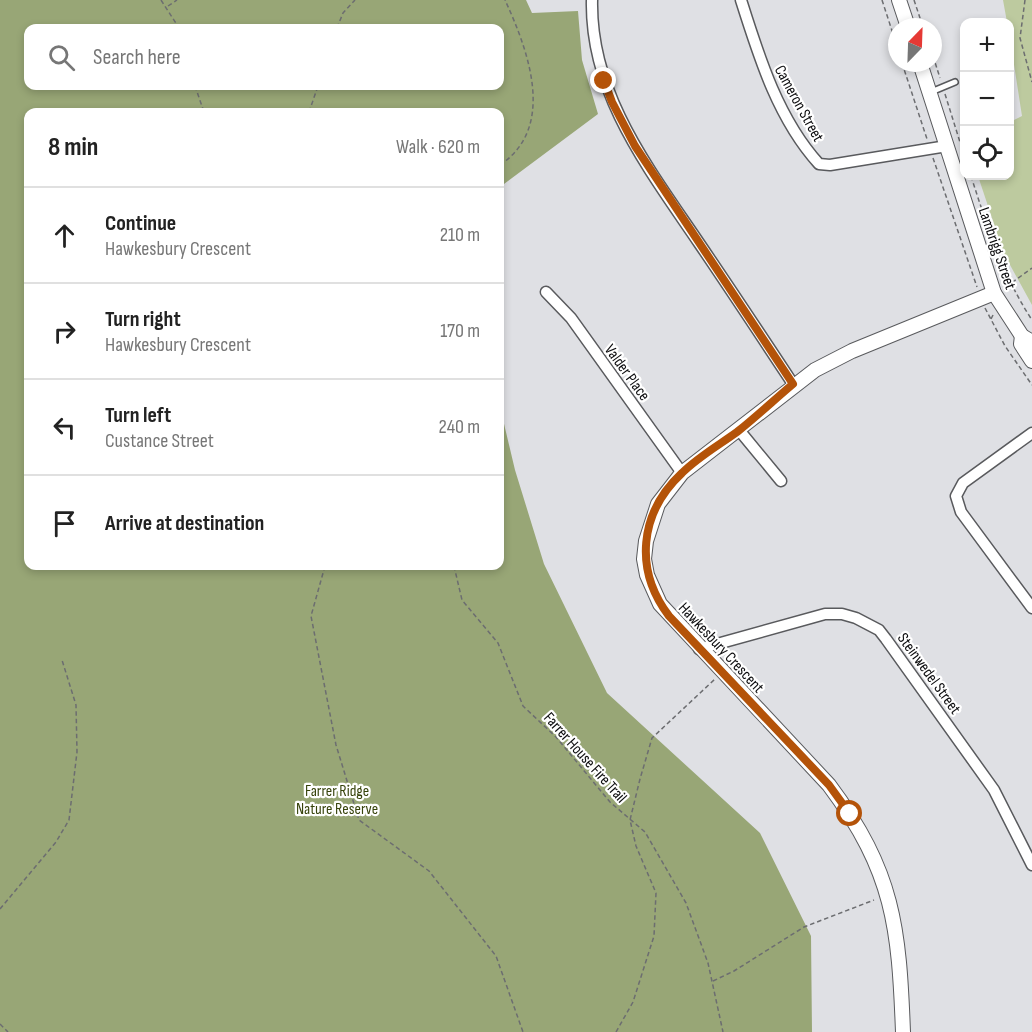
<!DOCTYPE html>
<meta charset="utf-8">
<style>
body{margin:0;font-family:"Sofia Sans Condensed",sans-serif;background:#f2f2f2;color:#222}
.controls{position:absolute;right:18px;top:18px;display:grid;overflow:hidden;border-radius:12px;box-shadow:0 3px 9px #0003}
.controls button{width:54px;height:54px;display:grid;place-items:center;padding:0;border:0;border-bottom:2px solid #e0e0e0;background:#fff;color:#222;font:30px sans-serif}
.compass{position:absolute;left:888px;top:18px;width:54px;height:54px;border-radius:50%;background:#fff;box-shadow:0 3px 9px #0003;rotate:23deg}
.stop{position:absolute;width:18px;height:18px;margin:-14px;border:4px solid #b45309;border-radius:50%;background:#fff}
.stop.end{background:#b45309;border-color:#fff;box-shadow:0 2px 6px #0008}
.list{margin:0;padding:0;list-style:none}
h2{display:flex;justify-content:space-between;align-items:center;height:78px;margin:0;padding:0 24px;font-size:26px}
h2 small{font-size:20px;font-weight:400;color:#767676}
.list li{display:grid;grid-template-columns:39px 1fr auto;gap:18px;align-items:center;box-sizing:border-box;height:96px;padding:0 24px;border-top:2px solid #e0e0e0}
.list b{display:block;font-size:22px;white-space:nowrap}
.list p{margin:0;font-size:20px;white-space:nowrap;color:#767676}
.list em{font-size:20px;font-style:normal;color:#767676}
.icon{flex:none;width:33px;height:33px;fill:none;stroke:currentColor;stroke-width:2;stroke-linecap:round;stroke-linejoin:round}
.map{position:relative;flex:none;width:1032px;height:1032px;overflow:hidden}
.search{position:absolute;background:#fff;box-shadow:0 3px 9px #0003;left:24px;top:24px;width:480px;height:66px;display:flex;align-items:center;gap:15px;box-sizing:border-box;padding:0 21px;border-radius:12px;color:#767676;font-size:22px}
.panel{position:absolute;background:#fff;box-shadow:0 3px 9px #0003;left:24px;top:108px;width:480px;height:462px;border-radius:12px}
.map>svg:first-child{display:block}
</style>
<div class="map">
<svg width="1032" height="1032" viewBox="0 0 1032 1032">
<rect width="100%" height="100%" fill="#dfe0e4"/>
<path fill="#bdca9f" d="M1003 0H1032V305L1004 254 978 176H1010V122L1022 116 1010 39V22H1007Z"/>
<path fill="#98a676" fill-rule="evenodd" d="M0 0H526L532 13 578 11 582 60 598 114 500 187V112H28V566H500V407L515 470 544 564 607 693 760 833 811 936 812 1032H0ZM28 28H500V86H28Z"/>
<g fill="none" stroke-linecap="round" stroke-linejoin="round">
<defs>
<path id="service" d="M931 92 955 82"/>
<g id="minor">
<path d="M592 0C590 94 649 169 699 243 731 290 762 337 793 384"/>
<path d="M741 0C759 57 778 119 819 164L830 165 947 146"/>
<path d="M546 292 571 318 682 473"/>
<path d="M739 430 781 481"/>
<path d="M1032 433 963 483 956 496 961 512 1032 608"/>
<path d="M699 649 825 614H842L856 618 879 630 886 639 994 790 1032 865"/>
</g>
<g id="tertiary">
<path d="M899 0 908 27"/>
<path d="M920 63 994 293 1022 336 1032 342"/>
<path d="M1022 336 1021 344 1032 361"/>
<path d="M903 1032C899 927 894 872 829 785L660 604 647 575 644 559 646 541 658 504 682 473 815 370 852 351 994 293"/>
</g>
</defs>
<use href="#service" stroke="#595a5d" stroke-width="8"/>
<use href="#minor" stroke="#595a5d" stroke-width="13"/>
<use href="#tertiary" stroke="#595a5d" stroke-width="16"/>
<g stroke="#6c6d70" stroke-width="1.5" stroke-dasharray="4.5 3" stroke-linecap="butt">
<path d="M161 0 179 28"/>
<path d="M882 0 897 46"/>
<path d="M914 0 923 27"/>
<path d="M1025 0 1020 38 1032 82"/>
<path d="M168 6 177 0"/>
<path d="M337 28 343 13 355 0"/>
<path d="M933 56 940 78"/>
<path d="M902 63 927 139"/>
<path d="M195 86 204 112"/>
<path d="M945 94 964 155"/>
<path d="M309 112 318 86"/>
<path d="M933 158 977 287"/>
<path d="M500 165C557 127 528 50 505 0"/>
<path d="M971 176C987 226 1003 276 1032 320"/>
<path d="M1006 287 1032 268"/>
<path d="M985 308 1005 346 1032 385"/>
<path d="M991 319 993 315"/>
<path d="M325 566 311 616 336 745 359 820 429 871 496 956 523 1032"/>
<path d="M454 566 462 600 498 643 523 706 556 737 610 802 645 832 686 903 708 963 723 1032"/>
<path d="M0 909 56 842 69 820 77 752 76 705 62 660"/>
<path d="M713 981 734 971 804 927 874 900"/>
<path d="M0 1024 8 1032"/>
<path d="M616 1032 633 1002 654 936 656 893 636 846 630 820 640 779 652 738 715 679"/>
</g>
<use href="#service" stroke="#fff" stroke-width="5"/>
<use href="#minor" stroke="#fff" stroke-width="10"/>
<use href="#tertiary" stroke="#fff" stroke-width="14"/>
</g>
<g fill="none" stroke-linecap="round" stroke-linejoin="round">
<path stroke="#b45309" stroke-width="8" d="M604 81 612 102 635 146 793 384C774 400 756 417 737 432 719 445 698 457 682 473 639 513 634 570 669 616L829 785 850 814"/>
</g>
<g text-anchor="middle" stroke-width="4.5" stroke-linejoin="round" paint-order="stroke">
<g font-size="16" fill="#0b0b0d" stroke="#fff">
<text transform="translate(800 103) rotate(61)" y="6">Cameron Street</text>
<text transform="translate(998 248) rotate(71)" y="6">Lambrigg Street</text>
<text transform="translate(628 372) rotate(54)" y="6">Valder Place</text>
<text transform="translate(722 647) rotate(47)" y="6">Hawkesbury Crescent</text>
<text transform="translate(930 673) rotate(54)" y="6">Steinwedel Street</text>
<text transform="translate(586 757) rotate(48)" y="6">Farrer House Fire Trail</text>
</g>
<g font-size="16" fill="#37430b" stroke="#fff">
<text x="337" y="796">Farrer Ridge<tspan x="337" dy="18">Nature Reserve</tspan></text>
</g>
</g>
</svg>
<div class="controls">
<button>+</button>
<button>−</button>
<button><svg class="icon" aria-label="locate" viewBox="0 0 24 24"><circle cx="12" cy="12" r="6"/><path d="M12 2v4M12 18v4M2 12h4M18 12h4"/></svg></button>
</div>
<svg class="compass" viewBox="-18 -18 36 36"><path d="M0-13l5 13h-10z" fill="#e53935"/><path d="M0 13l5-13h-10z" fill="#767676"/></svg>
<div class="stop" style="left:850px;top:814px"></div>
<div class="stop end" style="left:604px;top:81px"></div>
<div class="search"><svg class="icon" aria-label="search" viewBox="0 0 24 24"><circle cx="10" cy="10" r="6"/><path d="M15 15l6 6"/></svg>Search here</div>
<section class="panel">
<h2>8 min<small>Walk · 620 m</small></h2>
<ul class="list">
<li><svg class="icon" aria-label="ahead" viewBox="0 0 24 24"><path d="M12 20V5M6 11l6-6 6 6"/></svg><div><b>Continue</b><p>Hawkesbury Crescent</p></div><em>210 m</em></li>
<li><svg class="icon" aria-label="right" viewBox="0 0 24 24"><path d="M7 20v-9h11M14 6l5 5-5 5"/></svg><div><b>Turn right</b><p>Hawkesbury Crescent</p></div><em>170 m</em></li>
<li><svg class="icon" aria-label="left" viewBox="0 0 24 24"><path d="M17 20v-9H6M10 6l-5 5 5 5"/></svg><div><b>Turn left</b><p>Custance Street</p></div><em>240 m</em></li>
<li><svg class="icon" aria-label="arrive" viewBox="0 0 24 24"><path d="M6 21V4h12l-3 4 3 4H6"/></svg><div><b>Arrive at destination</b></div></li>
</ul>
</section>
</div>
